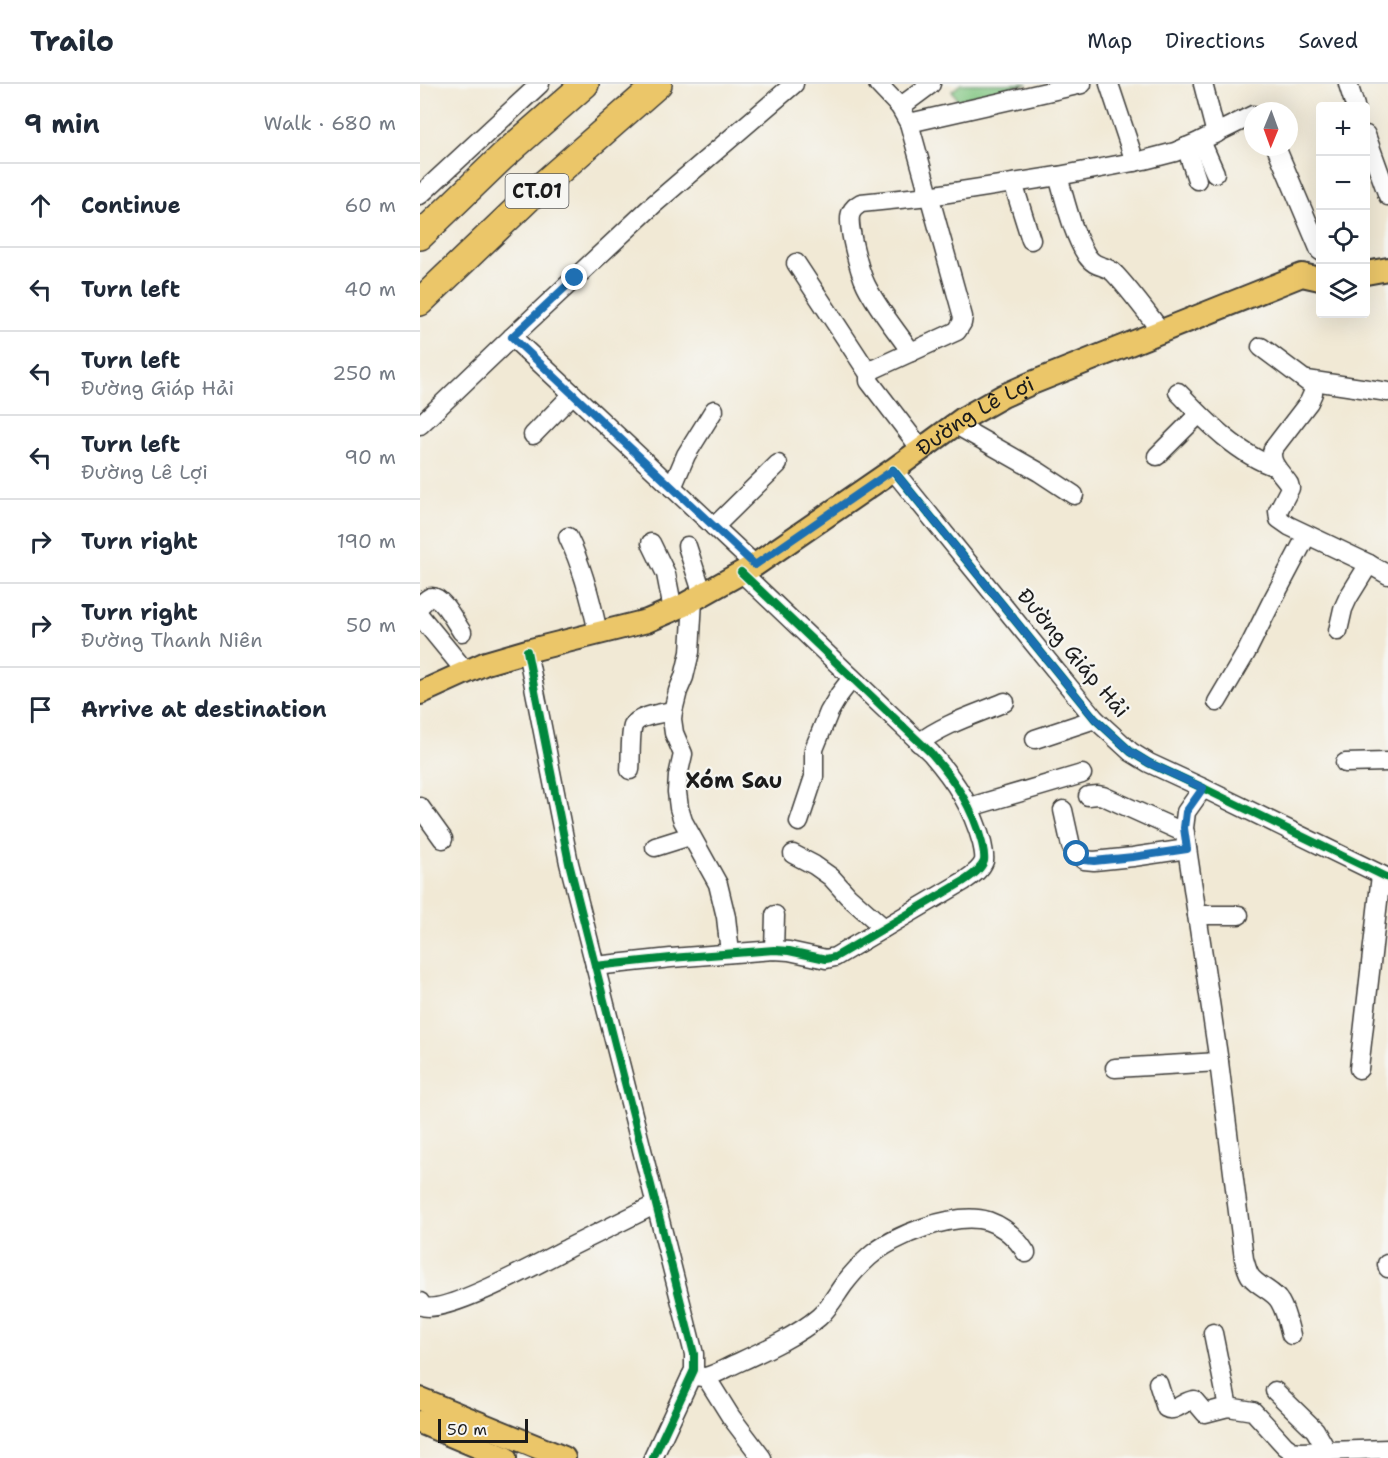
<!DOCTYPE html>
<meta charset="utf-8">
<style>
body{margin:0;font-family:"Shantell Sans",sans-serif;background:#f2f2f3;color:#1f2937}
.controls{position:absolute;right:18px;top:18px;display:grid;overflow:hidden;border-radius:6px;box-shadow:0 6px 24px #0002}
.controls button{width:54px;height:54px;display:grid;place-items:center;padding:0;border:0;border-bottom:2px solid #e0e1e3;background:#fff;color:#1f2937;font:30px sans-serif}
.compass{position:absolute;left:824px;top:18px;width:54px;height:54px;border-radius:50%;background:#fff;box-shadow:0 6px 24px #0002;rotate:181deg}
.scale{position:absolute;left:18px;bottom:15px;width:90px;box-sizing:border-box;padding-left:6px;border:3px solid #1c1c1c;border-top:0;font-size:16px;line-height:21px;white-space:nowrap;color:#1c1c1c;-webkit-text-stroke:4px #f6f6f2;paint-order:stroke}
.stop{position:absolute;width:18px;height:18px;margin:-14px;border:4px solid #1f6fb2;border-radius:50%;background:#fff}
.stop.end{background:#1f6fb2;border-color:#fff;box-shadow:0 2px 6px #0008}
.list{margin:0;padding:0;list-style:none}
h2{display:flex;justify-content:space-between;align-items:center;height:78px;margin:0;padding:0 24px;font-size:26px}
h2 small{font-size:20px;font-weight:400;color:#747a83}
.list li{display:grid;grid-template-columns:39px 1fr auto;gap:18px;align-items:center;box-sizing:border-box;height:84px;padding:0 24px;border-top:2px solid #e0e1e3}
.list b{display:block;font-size:22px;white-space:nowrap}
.list p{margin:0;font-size:20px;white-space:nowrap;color:#747a83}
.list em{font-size:20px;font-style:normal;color:#747a83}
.icon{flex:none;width:33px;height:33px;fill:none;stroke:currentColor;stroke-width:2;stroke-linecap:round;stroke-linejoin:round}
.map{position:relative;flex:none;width:968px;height:1374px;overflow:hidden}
header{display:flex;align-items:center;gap:36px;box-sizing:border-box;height:84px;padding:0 30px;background:#fff;border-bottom:2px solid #e0e1e3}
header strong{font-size:28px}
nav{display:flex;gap:33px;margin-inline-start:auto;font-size:21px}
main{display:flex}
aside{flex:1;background:#fff}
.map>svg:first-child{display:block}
</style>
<header>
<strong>Trailo</strong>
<nav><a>Map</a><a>Directions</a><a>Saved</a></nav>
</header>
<main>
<aside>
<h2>9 min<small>Walk · 680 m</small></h2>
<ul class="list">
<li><svg class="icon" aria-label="ahead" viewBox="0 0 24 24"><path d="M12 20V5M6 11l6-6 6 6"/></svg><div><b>Continue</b></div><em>60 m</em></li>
<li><svg class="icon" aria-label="left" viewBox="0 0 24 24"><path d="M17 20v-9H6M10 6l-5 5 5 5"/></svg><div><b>Turn left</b></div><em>40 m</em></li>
<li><svg class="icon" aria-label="left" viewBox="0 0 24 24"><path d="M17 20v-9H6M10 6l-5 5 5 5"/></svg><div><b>Turn left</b><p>Đường Giáp Hải</p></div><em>250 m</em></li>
<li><svg class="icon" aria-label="left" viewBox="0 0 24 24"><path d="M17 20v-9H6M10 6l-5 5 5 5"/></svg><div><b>Turn left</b><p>Đường Lê Lợi</p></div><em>90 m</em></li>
<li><svg class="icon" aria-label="right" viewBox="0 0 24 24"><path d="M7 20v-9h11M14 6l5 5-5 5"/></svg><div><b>Turn right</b></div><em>190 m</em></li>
<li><svg class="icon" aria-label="right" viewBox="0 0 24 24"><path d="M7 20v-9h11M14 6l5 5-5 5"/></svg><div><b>Turn right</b><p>Đường Thanh Niên</p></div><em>50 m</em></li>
<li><svg class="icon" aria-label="arrive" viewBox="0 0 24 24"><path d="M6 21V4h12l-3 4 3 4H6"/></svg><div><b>Arrive at destination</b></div></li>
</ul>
</aside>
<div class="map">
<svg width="968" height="1374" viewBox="0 0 968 1374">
<rect width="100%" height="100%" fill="#f6f6f2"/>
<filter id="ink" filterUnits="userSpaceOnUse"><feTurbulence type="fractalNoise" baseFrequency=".0167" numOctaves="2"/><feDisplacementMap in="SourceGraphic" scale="12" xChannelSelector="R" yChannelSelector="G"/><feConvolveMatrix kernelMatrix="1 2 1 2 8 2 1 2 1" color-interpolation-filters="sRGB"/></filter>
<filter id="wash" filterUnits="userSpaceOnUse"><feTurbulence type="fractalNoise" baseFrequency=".008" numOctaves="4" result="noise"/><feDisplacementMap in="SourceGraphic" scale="24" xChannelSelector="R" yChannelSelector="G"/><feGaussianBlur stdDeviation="1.35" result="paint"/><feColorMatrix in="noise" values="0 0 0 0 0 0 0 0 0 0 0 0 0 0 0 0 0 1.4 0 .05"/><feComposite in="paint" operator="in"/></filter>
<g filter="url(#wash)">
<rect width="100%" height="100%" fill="#f1e9d5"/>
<path fill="#80c681" stroke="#4e714e" stroke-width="1.5" d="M541 0H608L538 16 532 7Z"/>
</g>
<g filter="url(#ink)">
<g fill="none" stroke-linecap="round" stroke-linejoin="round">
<defs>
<g id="minor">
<path d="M689 0 715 78"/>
<path d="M783 0 796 50"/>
<path d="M928 0 935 22"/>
<path d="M480 23 511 0"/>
<path d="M489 39 662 0"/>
<path d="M946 51 968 112"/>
<path d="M781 57 795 89"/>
<path d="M766 63 777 96"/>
<path d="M856 63 900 167"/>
<path d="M638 92C646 119 652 148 667 172 676 185 685 180 694 189 711 207 726 228 741 247"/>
<path d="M593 99 611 156"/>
<path d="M0 111 120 0"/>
<path d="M376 179 449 290V297L501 365"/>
<path d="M92 253 335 481"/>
<path d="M841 263 893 302V309L889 318 853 365C848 379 862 389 869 400L870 404 858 427 859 435 869 442 949 480 968 491"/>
<path d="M491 268C476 246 458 225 446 201 440 189 426 140 431 129 433 124 436 122 441 119L509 112 638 92 724 76 755 68 776 59 833 31"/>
<path d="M449 290 454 285 537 247 542 239 543 233 489 39 480 23 458 0"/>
<path d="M887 296 968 308"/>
<path d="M758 308C785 336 818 371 856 383"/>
<path d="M0 341 92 253 233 121 374 0"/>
<path d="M536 341 619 388 654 411"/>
<path d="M113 351 153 310"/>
<path d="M737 372 779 330"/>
<path d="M473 386 675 635 711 668 729 679 783 704 968 794"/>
<path d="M252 404 266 371 294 326"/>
<path d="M294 443 358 380"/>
<path d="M148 453C163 484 171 515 178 549"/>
<path d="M231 459 246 490 253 526"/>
<path d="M267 462 283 511"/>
<path d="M273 516 270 568 264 593 258 607 253 627 252 635 254 649 263 670 258 692 257 708 259 724 263 737 298 800 306 833 310 869"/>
<path d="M0 522C3 519 7 514 11 513 22 511 36 540 42 548"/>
<path d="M0 532 46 588"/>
<path d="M918 547 923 525 928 514 949 480"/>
<path d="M107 567 149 779 274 1270V1286L233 1374"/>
<path d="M797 618 826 569 851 519 887 451"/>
<path d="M615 655 675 635"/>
<path d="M499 659C523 640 557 630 585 618"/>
<path d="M925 679 968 678"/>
<path d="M210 686C211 676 210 649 213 642 217 632 243 629 253 627"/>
<path d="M783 704 766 728 764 744 799 978 824 1175C826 1181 827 1188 831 1193 839 1203 854 1207 860 1218 866 1228 868 1240 871 1251"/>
<path d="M668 712 678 711 683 712 765 749"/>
<path d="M0 723 23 755"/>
<path d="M550 723 662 690"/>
<path d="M643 726 651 762 657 770 664 776 674 777 713 773 767 765"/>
<path d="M379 738 394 693V665L409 628 419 611 432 594"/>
<path d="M235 763 270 752"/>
<path d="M373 770 394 781 411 793 428 812 464 844"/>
<path d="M777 831H819"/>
<path d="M354 866 355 831"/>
<path d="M175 882 251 874 354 866 369 867 406 875 415 873 544 797C551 792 561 786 564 777 565 771 563 764 562 759 552 722 535 697 511 669L321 488"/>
<path d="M695 984 799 978"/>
<path d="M939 985 961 791"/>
<path d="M967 1180 968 1184"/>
<path d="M0 1218 2 1222C24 1232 125 1176 150 1163 178 1149 207 1135 236 1120"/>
<path d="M793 1249 808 1323 833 1327 865 1362 872 1367 880 1368 968 1365"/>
<path d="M271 1292C276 1292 281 1293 285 1293 295 1291 306 1284 315 1280 341 1268 377 1252 399 1233 409 1224 416 1211 424 1200 431 1191 440 1181 449 1173 473 1151 536 1127 568 1137 585 1143 597 1154 606 1169"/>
<path d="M286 1293 311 1333 342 1374"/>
<path d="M738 1299 746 1324C755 1329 763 1317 774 1316L785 1329 808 1323"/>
<path d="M855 1307 895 1346 907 1367"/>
</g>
<g id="major">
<path d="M946 189 968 185"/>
<path id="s1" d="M0 609 66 579 107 567 227 537 262 522 335 481 473 386 544 334 583 312 612 299 882 191 900 195"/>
<path d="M0 1315 144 1374"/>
<path d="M0 1338 85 1374"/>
</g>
<g id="highway">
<path d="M0 152 82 73 165 0"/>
<path d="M0 218 116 107 238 0"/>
</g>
</defs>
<use href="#minor" stroke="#3c3b38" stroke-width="21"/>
<use href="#major" stroke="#3c3b38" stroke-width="26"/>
<use href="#highway" stroke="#3c3b38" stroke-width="30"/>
<use href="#minor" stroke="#fff" stroke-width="18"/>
<use href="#major" stroke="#ebc669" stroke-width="22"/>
<use href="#highway" stroke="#ebc669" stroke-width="27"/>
<defs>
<g id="cycleway">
<path d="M473 386 675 635 711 668 729 679 783 704 968 794"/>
<path d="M107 567 149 779 274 1270V1286L233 1374"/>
<path d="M175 882 251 874 354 866 369 867 406 875 415 873 544 797C551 792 561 786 564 777 565 771 563 764 562 759 552 722 535 697 511 669L321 488"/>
</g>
</defs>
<use href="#cycleway" stroke="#f6f6f2" stroke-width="11"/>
<use href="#cycleway" stroke="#00873e" stroke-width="8"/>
</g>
</g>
<g fill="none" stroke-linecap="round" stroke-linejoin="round" filter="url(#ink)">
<path stroke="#1f6fb2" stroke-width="8" d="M155 194 92 253 335 481 473 386 675 635 711 668 729 679 783 704 766 728 764 744 767 765 713 773 674 777 664 776 657 770"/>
</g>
<g text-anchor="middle" stroke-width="4.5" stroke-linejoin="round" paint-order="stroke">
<rect fill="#f6f6f2" stroke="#5d5d5c" stroke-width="1.5" x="85.5" y="90" width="63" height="34" rx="4.5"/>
<g font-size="20" font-weight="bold" fill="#1c1c1c">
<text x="117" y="114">CT.01</text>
</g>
<g font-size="21" fill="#1c1c1c" stroke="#f6f6f2">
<text dy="7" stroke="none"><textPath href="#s1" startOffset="627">Đường Lê Lợi</textPath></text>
<text transform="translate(653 569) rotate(50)" y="7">Đường Giáp Hải</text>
</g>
<g font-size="22" font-weight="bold" fill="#1c1c1c" stroke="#f6f6f2">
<text x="314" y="704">Xóm Sau</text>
</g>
</g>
</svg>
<div class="controls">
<button>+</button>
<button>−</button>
<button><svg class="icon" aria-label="locate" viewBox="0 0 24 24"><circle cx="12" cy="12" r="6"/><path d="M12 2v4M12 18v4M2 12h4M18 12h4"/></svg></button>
<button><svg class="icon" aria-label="layers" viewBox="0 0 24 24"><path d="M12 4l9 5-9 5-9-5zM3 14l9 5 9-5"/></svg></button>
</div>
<svg class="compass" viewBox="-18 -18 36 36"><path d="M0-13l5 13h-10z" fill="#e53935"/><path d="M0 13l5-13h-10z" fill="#747a83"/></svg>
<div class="scale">50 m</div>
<div class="stop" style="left:657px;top:770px"></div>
<div class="stop end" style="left:155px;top:194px"></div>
</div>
</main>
